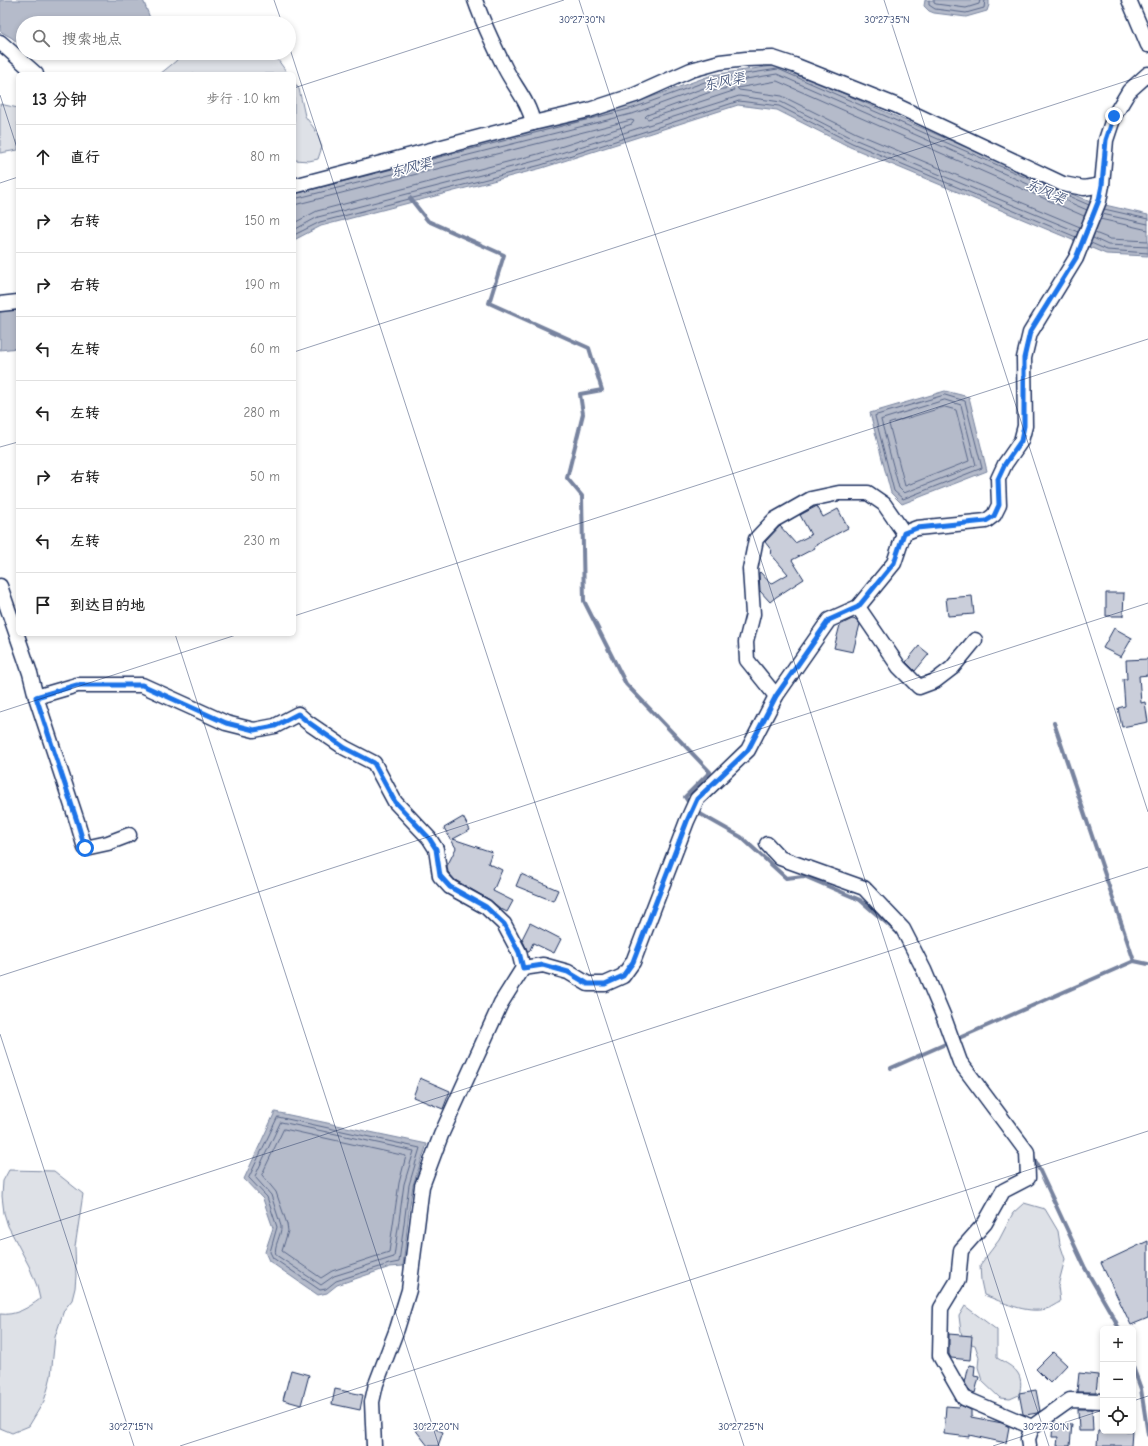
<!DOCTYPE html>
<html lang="zh">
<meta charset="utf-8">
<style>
body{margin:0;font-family:"Comic Neue","LXGW WenKai TC",sans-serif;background:#f2f2f2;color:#222}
.controls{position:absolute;right:12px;bottom:12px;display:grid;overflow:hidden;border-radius:6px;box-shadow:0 2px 6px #0003}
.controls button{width:36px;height:36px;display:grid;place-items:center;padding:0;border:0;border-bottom:1px solid #e0e0e0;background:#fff;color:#222;font:20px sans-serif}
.stop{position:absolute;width:12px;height:12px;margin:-9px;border:3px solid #1a73e8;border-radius:50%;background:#fff}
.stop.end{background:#1a73e8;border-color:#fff;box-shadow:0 1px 4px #0008}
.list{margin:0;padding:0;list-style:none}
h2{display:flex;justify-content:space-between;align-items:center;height:52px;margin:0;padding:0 16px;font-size:17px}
h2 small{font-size:13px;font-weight:400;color:#767676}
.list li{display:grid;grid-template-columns:26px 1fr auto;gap:12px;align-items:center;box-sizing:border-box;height:64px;padding:0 16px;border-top:1px solid #e0e0e0}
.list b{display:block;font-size:15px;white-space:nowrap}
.list em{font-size:13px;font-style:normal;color:#767676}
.icon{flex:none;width:22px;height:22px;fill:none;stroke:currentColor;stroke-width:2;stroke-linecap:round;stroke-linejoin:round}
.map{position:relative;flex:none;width:1148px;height:1446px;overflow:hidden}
.search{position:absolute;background:#fff;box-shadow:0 2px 6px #0003;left:16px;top:16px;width:280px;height:44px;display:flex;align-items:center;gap:10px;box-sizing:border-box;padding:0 14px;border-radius:22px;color:#767676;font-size:15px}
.panel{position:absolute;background:#fff;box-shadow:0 2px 6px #0003;left:16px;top:72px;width:280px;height:564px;border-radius:6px}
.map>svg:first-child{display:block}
</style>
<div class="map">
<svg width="1148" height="1446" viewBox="0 0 1148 1446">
<rect width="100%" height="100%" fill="#fff"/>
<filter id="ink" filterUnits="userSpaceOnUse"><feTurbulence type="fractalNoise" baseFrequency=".025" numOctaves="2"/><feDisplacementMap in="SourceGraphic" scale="8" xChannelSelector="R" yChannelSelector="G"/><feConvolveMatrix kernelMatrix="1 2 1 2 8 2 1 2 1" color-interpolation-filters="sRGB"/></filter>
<g filter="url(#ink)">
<g fill="#dee1e7" stroke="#7c88a2">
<path d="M181 53H273L288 74H160L176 61Z"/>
<path d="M294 82 299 89 305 116 316 131 322 147 318 159 309 161 294 160Z"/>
<path d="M0 104 18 108V150L0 153Z"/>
<path d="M9 1170 54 1171 83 1194 75 1247 76 1276 75 1288 72 1300 64 1310 55 1337 51 1376 48 1388 44 1401 29 1426 12 1433 0 1428V1314C15 1316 28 1308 40 1299L37 1286 29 1266 8 1226 4 1213 2 1196 3 1181Z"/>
<path d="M1024 1203 1045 1209 1058 1231 1060 1244 1065 1259 1058 1286 1060 1302C1055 1304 1051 1308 1046 1309 1025 1314 1003 1302 984 1295L981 1281 980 1265 999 1240 1013 1213Z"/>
<path d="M965 1306 997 1330V1358C1015 1368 1025 1373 1019 1395L1010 1399 1000 1398 982 1381 978 1367 979 1357 975 1345 964 1342 961 1332 959 1316Z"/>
</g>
<g fill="#b5bbca" stroke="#77839f">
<path d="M0 0H143L152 23H23V47L12 38 0 31Z"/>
<path d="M925 0H989V5L987 11 966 17 934 13 929 11 924 6Z"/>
<path d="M28 53H122L116 55 46 58 34 57Z"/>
<path d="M779 65 1088 201 1148 215V256L1106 254 850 147 777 110 738 105 542 168 321 226 294 240V191L295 190 632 104 712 75Z"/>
<path d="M18 308V348L0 350V310Z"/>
<path d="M945 391 969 397 987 471 902 504 891 493 870 413Z"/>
<path d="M275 1112 427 1144 413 1185 409 1210 403 1266 390 1267 337 1285 327 1293 318 1295 269 1261 265 1252 273 1228 263 1199 244 1179Z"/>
</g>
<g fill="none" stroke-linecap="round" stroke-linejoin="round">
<g stroke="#596789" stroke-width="1">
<path d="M929 0V5L935 9 966 13 984 8 985 0"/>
<path d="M934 0V3L936 4 966 8 979 4 980 0"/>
<path d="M732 88 734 89 733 91 648 119 645 117 647 115 716 90Z"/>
<path d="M294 194 633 108 713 79 778 69 1089 205"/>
<path d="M294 199 635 113 715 84 777 74 1087 210"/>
<path d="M294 205 631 120 634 121 632 124 538 154 317 211 294 223"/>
<path d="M1104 209 1148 219"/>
<path d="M1102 214 1148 224"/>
<path d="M1100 219 1148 230"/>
<path d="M1080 227 856 133 782 96 739 90 737 88 777 81 1084 216"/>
<path d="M294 230 318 217 539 160 739 96 781 102 854 139 1078 232"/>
<path d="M1095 233 1110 239 1148 241"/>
<path d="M294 235 320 222 541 165 739 101 779 106 852 143 1076 237"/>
<path d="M1093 238 1108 245 1148 247"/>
<path d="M1091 243 1107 250 1148 253"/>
<path d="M945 395 965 401 982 468 903 499 894 491 875 416Z"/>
<path d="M945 400 961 405 976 465 904 493 899 488 881 420Z"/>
<path d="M945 407 956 410 969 461 905 486 889 424Z"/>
<path d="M278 1117 420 1148 409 1185 399 1262 389 1264 336 1281 326 1289 320 1290 273 1258 270 1252 277 1227 267 1197 249 1178Z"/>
<path d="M281 1122 414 1151 404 1184 394 1257 334 1276 321 1285 276 1255C273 1246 282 1235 281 1226L271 1195 255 1177Z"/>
<path d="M284 1129 406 1156 399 1183 389 1252 332 1271 321 1278 282 1251 288 1231 287 1224 276 1192 262 1175Z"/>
</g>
<g stroke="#77839f" stroke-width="4">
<path d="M410 198 428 221 504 255 489 303 589 348 602 390 580 394 583 414 567 478 582 496 584 601 626 684 710 772 685 797 691 806"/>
<path d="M1054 723 1134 961"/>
<path d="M695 811 741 837 786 878 804 876 860 900 898 933"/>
<path d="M891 1068 1134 961 1148 964"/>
<path d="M1033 1156 1085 1268 1115 1320 1119 1329"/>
<path d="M1133 1367 1141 1389 1148 1435"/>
</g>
</g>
<g fill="#caceda" stroke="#1b2f5e">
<path d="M817 506 823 517 838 509 848 528 814 546 815 548 792 560 804 579 776 597 770 602 760 591 759 573 760 572 771 584 788 574 770 553 772 551 765 542 780 526 795 543 811 535 800 515Z"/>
<path d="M1106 593H1124L1123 616H1106Z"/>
<path d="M972 596 974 614 948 616 946 598Z"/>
<path d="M852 619 857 620 860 624 853 652 834 648 840 625Z"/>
<path d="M1114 628 1132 638 1121 657 1103 648Z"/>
<path d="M919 646 929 654 915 671 906 662Z"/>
<path d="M1148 659V675L1139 676 1141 703 1145 702 1148 722 1122 727 1118 708 1125 706 1123 679H1127L1126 660Z"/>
<path d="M463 817 470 830 453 839 492 852 488 863 502 870 493 891 513 901 507 912 501 909 490 900 455 880 448 872 447 866 456 848 444 828Z"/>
<path d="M521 874 558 890 553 901 516 886Z"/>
<path d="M530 923 561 939 554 953 533 943 529 952H528L522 939Z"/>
<path d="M420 1078 450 1091 443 1109 413 1097Z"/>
<path d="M1148 1241V1318L1131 1325 1101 1263Z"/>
<path d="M949 1334 972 1336 970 1360 951 1358 949 1354Z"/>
<path d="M1053 1352 1067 1365 1050 1383 1036 1369Z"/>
<path d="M969 1365 975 1366 974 1376 979 1377 975 1393 970 1391 965 1383Z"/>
<path d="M291 1370 309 1375 301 1405 283 1400Z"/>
<path d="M1079 1373 1098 1375 1096 1392H1077Z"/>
<path d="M335 1389 363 1395 360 1410 332 1404Z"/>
<path d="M1036 1390 1040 1411 1037 1413 1026 1415 1023 1414 1019 1393Z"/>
<path d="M960 1405 971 1410V1417L1002 1423 1009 1427 1006 1443 969 1435V1437L944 1434 946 1406 959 1407Z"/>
<path d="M1078 1409H1092L1093 1431H1079Z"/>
<path d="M421 1423 443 1432 438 1446H428L414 1428Z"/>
<path d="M1053 1423 1072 1424 1070 1446H1057L1058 1437H1052Z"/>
<path d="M1098 1431H1132L1131 1446H1097Z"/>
</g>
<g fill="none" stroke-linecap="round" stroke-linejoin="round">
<defs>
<g id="minor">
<path d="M475 0C483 23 494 46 505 68 514 86 529 102 533 123"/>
<path d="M1129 0 1148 45"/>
<path d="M0 42 36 74"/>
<path d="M294 186 533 123 589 110 635 95 691 70 720 62 746 59 773 58 794 65 895 105 1063 184 1084 188 1102 185"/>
<path d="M0 304 18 302"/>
<path d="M0 586 30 673 36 697 77 685H142L226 723 254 730 275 726 298 714 307 722 345 748 374 763 395 802 429 838 436 849 440 876 450 887 486 907 504 924 519 952 523 968 501 1003 441 1135 422 1186 409 1290 397 1329 376 1384 372 1402 374 1446"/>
<path d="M858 607 899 667 919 687 935 681 952 668 975 640"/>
<path d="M776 696 747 660 746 642 753 614 750 569 756 539 774 520 811 499 839 493H868L884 504 904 533"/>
<path d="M36 697 77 821 85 848 108 843 129 835"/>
<path d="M767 844 780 858 864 888 903 929 924 970 943 1015 960 1062 1027 1152 1028 1178 1003 1191 985 1223 961 1250 958 1280 941 1308 940 1356 964 1398 1032 1427"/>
<path d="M523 968 543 965 568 972 588 984H605L623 976 633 962 687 821 697 799 748 750 776 696 829 620 858 607 894 563 904 533 917 528 986 521 994 515 999 505 998 479 1005 464 1021 441 1025 426 1024 358 1030 333 1076 258 1099 201 1102 185 1106 140 1114 116 1129 91 1148 74"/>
<path d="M1029 1446 1028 1439 1032 1427 1070 1400 1103 1401"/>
</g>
</defs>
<use href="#minor" stroke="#1b2f5e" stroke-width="17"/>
<use href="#minor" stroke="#fff" stroke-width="14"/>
</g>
</g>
<g fill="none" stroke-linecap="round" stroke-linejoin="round" filter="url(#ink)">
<path stroke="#1a73e8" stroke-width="5" d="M85 848 77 821 36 697 77 685H142L226 723 254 730 275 726 298 714 308 722 345 748 374 763 395 802 429 838 436 849 440 876 450 887 486 907 504 924 519 952 523 968 543 965 568 972 588 984H605L623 976 633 962 687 821 697 799 748 750 776 696 829 620 858 607 894 563 904 533 917 528 986 521 994 516 999 505 998 479 1005 464 1021 441 1024 426V358L1030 332 1076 258 1099 200 1102 185 1106 140 1114 116"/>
</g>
<path fill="none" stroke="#1b2f5e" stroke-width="1" stroke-opacity="0.45" d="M274 0 282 23M579 0 1049 1446M884 0 1148 812M289 46 744 1446M294 88 564 0M0 95 18 151M0 183 18 177M294 352 1148 74M0 447 18 442M294 616 1148 339M175 634 439 1446M0 712 239 634M0 976 1148 603M0 1034 134 1446M0 1240 1148 867M1133 1401 1148 1396M180 1446 1148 1131M993 1446 1103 1410"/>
<g text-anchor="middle" stroke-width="3" stroke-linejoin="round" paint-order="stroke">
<g font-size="14" font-style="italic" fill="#49597e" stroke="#fff">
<text transform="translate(724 81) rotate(-11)" y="5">东风渠</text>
<text transform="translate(411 167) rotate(-14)" y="5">东风渠</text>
<text transform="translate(1046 191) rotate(24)" y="5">东风渠</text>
</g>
</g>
<g font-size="10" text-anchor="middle" fill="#1b2f5e" stroke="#fff" stroke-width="3" stroke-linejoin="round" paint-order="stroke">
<text x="582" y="23">30°27'30"N</text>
<text x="887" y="23">30°27'35"N</text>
<text x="131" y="1430">30°27'15"N</text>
<text x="436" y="1430">30°27'20"N</text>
<text x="741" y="1430">30°27'25"N</text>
<text x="1046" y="1430">30°27'30"N</text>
</g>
</svg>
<div class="controls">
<button>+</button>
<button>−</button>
<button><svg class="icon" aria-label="locate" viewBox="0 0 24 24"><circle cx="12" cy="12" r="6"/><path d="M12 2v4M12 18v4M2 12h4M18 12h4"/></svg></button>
</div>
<div class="stop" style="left:85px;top:848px"></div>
<div class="stop end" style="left:1114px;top:116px"></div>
<div class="search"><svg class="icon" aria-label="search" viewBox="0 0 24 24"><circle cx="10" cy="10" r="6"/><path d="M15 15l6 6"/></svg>搜索地点</div>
<section class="panel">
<h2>13 分钟<small>步行 · 1.0 km</small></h2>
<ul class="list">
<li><svg class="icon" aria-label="ahead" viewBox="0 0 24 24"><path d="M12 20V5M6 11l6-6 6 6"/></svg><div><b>直行</b></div><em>80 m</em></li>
<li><svg class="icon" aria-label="right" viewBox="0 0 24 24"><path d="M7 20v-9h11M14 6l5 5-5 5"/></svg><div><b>右转</b></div><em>150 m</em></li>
<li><svg class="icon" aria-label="right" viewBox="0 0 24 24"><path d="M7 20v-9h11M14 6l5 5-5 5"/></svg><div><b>右转</b></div><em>190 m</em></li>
<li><svg class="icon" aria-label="left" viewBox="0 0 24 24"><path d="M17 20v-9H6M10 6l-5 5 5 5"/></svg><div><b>左转</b></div><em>60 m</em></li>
<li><svg class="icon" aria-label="left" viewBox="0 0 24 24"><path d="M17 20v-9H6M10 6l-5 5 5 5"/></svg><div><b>左转</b></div><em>280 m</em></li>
<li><svg class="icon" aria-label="right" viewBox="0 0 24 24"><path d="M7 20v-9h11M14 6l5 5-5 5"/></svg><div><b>右转</b></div><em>50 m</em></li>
<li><svg class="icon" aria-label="left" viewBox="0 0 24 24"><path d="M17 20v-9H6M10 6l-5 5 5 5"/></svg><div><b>左转</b></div><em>230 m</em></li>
<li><svg class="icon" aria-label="arrive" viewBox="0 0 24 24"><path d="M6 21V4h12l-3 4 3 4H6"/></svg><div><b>到达目的地</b></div></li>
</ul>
</section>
</div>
